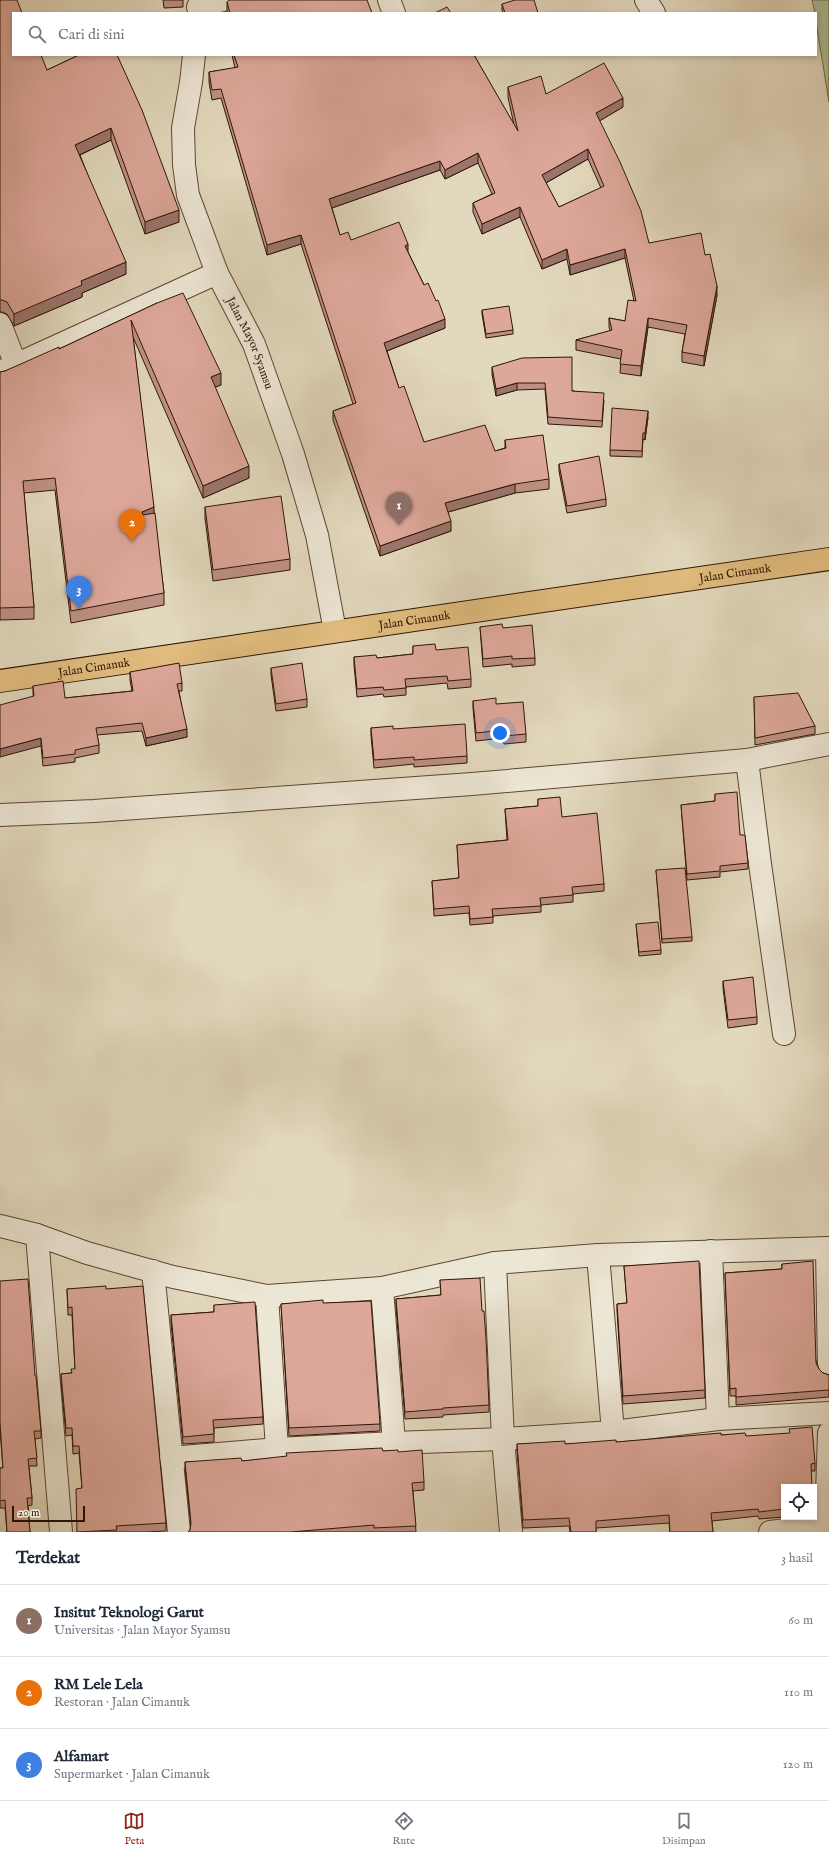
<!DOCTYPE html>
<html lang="id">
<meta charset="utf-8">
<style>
body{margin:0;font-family:"IM FELL English",serif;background:#f2f2f3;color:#1f2937}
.controls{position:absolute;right:12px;bottom:12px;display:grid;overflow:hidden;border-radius:0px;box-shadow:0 2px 6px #0003}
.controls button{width:36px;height:36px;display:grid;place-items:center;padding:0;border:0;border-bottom:1px solid #e0e1e3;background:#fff;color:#1f2937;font:20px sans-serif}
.scale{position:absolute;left:12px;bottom:10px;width:73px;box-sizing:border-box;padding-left:4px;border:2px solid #2f1606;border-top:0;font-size:11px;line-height:14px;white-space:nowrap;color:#2f1606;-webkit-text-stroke:3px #ece6d4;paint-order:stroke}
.you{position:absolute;left:500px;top:733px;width:14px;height:14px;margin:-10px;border:3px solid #fff;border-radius:50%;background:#1a73e8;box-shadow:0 0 0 6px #1a73e833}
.badge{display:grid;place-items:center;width:26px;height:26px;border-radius:50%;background:#8f2418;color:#fff;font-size:13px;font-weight:700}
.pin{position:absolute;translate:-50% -33px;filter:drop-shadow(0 1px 2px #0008)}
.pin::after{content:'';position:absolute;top:21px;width:14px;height:12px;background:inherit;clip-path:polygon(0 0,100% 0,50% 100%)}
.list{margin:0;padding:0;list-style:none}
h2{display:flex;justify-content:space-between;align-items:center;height:52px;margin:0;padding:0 16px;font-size:17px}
h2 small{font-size:13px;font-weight:400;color:#747a83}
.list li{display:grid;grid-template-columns:26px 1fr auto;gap:12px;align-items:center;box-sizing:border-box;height:72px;padding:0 16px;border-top:1px solid #e0e1e3}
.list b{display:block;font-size:15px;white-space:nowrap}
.list p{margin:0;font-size:13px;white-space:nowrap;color:#747a83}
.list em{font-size:13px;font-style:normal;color:#747a83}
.icon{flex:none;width:22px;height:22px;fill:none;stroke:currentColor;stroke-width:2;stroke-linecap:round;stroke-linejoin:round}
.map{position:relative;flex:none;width:829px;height:1532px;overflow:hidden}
.search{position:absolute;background:#fff;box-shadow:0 2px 6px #0003;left:12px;right:12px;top:12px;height:44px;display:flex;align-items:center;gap:10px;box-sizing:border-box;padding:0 14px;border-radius:0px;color:#747a83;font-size:15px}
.sheet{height:268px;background:#fff}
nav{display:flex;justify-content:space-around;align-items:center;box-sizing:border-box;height:56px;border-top:1px solid #e0e1e3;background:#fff;font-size:11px;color:#747a83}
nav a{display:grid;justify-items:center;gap:2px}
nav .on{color:#8f2418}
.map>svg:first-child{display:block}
</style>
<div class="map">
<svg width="829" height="1532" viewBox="0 0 829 1532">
<rect width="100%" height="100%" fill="#e2d8bd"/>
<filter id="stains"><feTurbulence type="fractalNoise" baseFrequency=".005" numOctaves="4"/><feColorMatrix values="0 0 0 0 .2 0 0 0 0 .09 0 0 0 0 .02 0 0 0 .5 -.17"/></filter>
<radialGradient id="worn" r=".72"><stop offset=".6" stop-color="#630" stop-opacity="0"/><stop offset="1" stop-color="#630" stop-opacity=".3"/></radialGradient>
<path fill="#acc096" stroke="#6e6b4e" d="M812 0H829V102L816 22V13H815Z"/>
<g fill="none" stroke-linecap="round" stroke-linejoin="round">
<defs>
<g id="minor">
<path d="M389 0 394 13"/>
<path d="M646 0 654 13"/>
<path d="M198 7 223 0"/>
<path id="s1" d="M194 55 191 82 183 128 184 165 188 195 217 273 254 344 293 454 317 535 335 631"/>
<path d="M0 324 16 365"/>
<path d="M0 372 217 273"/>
<path d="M747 760 760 864 784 1034"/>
<path d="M0 815 94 811 472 784 747 760 829 744"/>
<path d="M0 1226 37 1235 87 1253 173 1277 267 1296 382 1288 495 1263 598 1255 829 1248"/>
<path d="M37 1235 61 1532"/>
<path d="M827 1248 829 1370"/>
<path d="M711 1251 718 1419"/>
<path d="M598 1255 613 1432"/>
<path d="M495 1263 503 1439 511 1532"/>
<path d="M153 1271 179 1532"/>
<path d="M382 1288 394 1443"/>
<path d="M267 1296 277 1449"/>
<path d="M171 1458 277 1449 394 1443 503 1439 613 1432 718 1419 829 1413"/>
<path d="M826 1525 829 1433"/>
<path d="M770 1532 829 1525"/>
</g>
<g id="major">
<path id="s2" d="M0 681 829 559"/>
</g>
</defs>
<use href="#minor" stroke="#5c4634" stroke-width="24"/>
<use href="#major" stroke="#2f1606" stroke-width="24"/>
<use href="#minor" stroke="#ece6d4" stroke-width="22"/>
<use href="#major" stroke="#e1bc7e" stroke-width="22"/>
</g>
<g fill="#be9084" stroke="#2f1606" fill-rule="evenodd">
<path d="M0 0 47 70 79 55 179 222 145 234 111 140 80 155 126 274 82 293V297L14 326 7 314 2 312H0Z"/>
<path d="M163 0H183V7L164 8Z"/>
<path d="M227 2 372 13H227Z"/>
<path d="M502 4 538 13H503L502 10Z"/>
<path d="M232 55H474L514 125 508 97V87L623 107 599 121 649 243 705 255 717 295 704 366 682 362V352L685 334 648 327 641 376 620 373 621 359 576 350V340L610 331 609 327V318L625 321 634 301 625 258 570 275 567 259 542 269 520 217 482 234 473 212V203L492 194 478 163 445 179 440 170 332 208 340 235 351 240 408 252 445 328 387 351 399 388 424 442 495 451 505 448V440L549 479V489L515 493 448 512 451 531 380 556 333 420V411L353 404 301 244 267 255 221 98 212 100 209 82V72L235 68ZM588 159 601 188 559 207 546 183Z"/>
<path d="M157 303 221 385 215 387 249 478 203 498 133 337 154 513 164 593V605L71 623 55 490 24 493 34 607V619L0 620V372L5 371 59 349Z"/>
<path d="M482 310 513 330V334L486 338 482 314Z"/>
<path d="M492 367 604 400 602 427 548 424 545 389 517 390 496 396 492 374Z"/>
<path d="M648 417 645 440 643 439 642 457 610 456V450Z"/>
<path d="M559 464 606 499V506L567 513 559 471Z"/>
<path d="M205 507 290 559V570L213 581 205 518Z"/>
<path d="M480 627 503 628 535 658V665L512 667V664L483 667Z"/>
<path d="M413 646 436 650 471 679V687L448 689 447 683 406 687V695L384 697 383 694 357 697 354 665V657L377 658 413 654Z"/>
<path d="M271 668 307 699V707L276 711 271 675Z"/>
<path d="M130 672 182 683V691H179L187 737 146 746 142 731 97 735 99 745V753L75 758V762L43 766 41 746 33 694V686L65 698 132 691 130 680Z"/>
<path d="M754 697 815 726V734L755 745Z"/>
<path d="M473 701 496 704 526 734V742L504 744 503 738 476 741 473 708Z"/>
<path d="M371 728 393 729 467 756V763L414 767V764L374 768 371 736Z"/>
<path d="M715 794 740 835 748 863V869L720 872V877L687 880 681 805 715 801Z"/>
<path d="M538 799 562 817 604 884V891L573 894V902L541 905V912L493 916V923L470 925 469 913 434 916 432 881 459 878 457 845 507 840 505 809 538 806Z"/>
<path d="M656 870 692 937V941L662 943Z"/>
<path d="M636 924 661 950V954L639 956Z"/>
<path d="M723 981 757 1017V1024L728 1028 723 988Z"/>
<path d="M782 1264 819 1369 823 1373 829 1375V1397L736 1405V1396H730L725 1273 782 1269Z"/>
<path d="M624 1266 705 1390V1398L623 1404 617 1311V1304L627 1303Z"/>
<path d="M440 1280 482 1311 489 1405V1412L443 1415V1417L405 1419 396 1306V1299L441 1295Z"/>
<path d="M0 1281 35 1376 41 1431V1438L35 1439 37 1466H29L32 1498V1505L28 1506 30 1532H7L5 1508H0V1468H3L0 1430Z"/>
<path d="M67 1289H106L166 1523V1531L145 1532H77L82 1488 79 1453 73 1454 72 1435 66 1436 61 1382V1374L71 1373 75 1369 72 1315H68Z"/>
<path d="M323 1303 380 1424V1431L289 1436 281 1304Z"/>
<path d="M214 1305 263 1417V1424L214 1428V1442L183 1444 171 1323V1315L214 1312Z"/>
<path d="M721 1435 746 1436 815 1463V1471H811L784 1487V1517L759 1519 758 1516 712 1521 713 1532H670L669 1523 596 1528V1532H570L569 1526 523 1528 517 1451V1444H565L616 1442Z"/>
<path d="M383 1451 398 1452 424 1482V1490L413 1491 416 1532H188L190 1530 191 1526 185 1469V1462L242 1461Z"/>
</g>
<g fill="#9b756c" stroke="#2f1606">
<path d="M623 98V107L596 123V113Z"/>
<path d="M111 128V140L75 157V145Z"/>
<path d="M588 149V159L542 185V175Z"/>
<path d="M478 153V163L445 179V170Z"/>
<path d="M440 161V170L329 209V199Z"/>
<path d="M520 207V217L482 234V224Z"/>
<path d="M179 210V222L145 234V222Z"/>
<path d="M301 235V244L267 255V245Z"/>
<path d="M408 244V254L405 246Z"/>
<path d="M567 249V259L542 269V260Z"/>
<path d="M625 249V258L570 275V265Z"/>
<path d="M126 262V274L82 293V297L14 326V314L81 281Z"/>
<path d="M717 286V295L704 366V356Z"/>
<path d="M648 318V327L641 376V366Z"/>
<path d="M445 319V328L384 352V343Z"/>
<path d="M221 373V385L211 389V377Z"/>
<path d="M517 383V390L496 396V389Z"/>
<path d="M648 411V417L645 440V433Z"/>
<path d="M249 466V478L203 498V486Z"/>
<path d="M515 484V493L445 513V503Z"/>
<path d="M154 507V519L142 524V512Z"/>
<path d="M451 521V531L380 556V546Z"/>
<path d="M187 729V737L146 746V738Z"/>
<path d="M41 738V746L0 757V749Z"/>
</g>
<g fill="#dda79a" stroke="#2f1606" fill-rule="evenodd">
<path d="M0 0H17L22 13H13V55H41L47 70 79 55H117L142 110 179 210 145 222 111 128 75 145 126 262 81 281 82 285 14 314 7 302 2 300H0Z"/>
<path d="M229 0H367L372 13H230L227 2Z"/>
<path d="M515 0H534L538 13H505L502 4Z"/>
<path d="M447 7 451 13H435Z"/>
<path d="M234 55H474L518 131 508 87 541 76 546 94 604 63 623 98 596 113 620 162 641 211 649 243 701 233 705 255 710 254 717 286 704 356 682 352 687 325 648 318 641 366 620 364 622 350 576 340 612 330 609 318 625 321 628 300 636 301 625 249 570 265 567 249 542 260 520 207 482 224 473 203 495 193 478 153 445 170 440 161 329 199 340 235 348 232 351 240 399 222 408 244 405 246 424 285 428 283 436 301 438 300 445 319 384 343 399 388 404 386 424 442 485 425 495 451 506 448 505 440 543 435 549 479 515 484 445 503 451 521 380 546 333 411 356 403 301 235 267 245 221 89 212 90 209 72 238 67ZM588 149 604 186 559 207 542 175Z"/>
<path d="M183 293 221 373 211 377 249 466 203 486 131 320 154 507 142 512 143 515 155 513 164 593 71 611 55 478 23 481 34 607 0 608V372L5 371 59 347V349L157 303Z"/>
<path d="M509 306 513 330 486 334 482 310Z"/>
<path d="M572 357V391L604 393 602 421 548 417 545 383H517L496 389 492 367 522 358Z"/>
<path d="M612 408 648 411 645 433H643L642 451 610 450Z"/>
<path d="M599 456 606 499 567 506 559 464Z"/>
<path d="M281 496 290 559 213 570 205 507Z"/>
<path d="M502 624 503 628 532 625 535 658 512 659V656L483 659 480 627Z"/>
<path d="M435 644 436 650 468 647 471 679 448 681 447 676 405 679 406 688 384 690 383 687 357 689 354 657 376 655 377 658 413 654V646Z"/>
<path d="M179 663 182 683 177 684 187 729 146 738 142 723 96 728 99 745 75 750V754L43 758 41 738 0 749V705L34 696 33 686 63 681 65 698 133 691 130 672Z"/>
<path d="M302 663 307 699 276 704 271 668Z"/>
<path d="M798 693 815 726 755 738 754 697Z"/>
<path d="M496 698V704L523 702 526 734 504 736 503 730 476 733 473 701Z"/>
<path d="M465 724 467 756 414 760V757L374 760 371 728 393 726V729Z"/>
<path d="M737 792 740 835H745L748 863 720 866V871L687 874 681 805 715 801V794Z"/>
<path d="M560 797 562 817 597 813 604 884 572 887 573 895 540 898 541 906 492 909 493 917 470 919 469 906 434 909 432 881 459 878 457 845 508 840 505 809 538 806V799Z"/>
<path d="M685 868 692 937 662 939 656 870Z"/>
<path d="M658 922 661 950 639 952 636 924Z"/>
<path d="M753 977 757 1017 728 1020 723 981Z"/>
<path d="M699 1261 705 1390 623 1396 617 1304 627 1303 624 1266Z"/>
<path d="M813 1261 816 1363 819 1369 823 1373 829 1375V1390L736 1397V1388L730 1389 725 1273 782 1269V1264Z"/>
<path d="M480 1278 482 1311H484L486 1339 489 1405 443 1408V1409L405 1412 396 1299 441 1295 440 1280Z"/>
<path d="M28 1279 35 1376H36L41 1431H34L37 1458 28 1459 32 1498H27L30 1532H7L5 1500 0 1501V1468H3L0 1422V1281Z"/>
<path d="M106 1286V1289L143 1286 166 1523 116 1526 117 1530 77 1532 76 1489 82 1488 79 1446H73L72 1428H66L61 1374 72 1373 71 1369H75L72 1307 68 1308 67 1289Z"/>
<path d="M323 1300V1303L371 1301 380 1424 289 1428 281 1304Z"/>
<path d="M255 1302 263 1417 213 1420 214 1434 183 1437 171 1315 214 1312V1305Z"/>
<path d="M812 1427 815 1463 811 1464 812 1487H784V1509L759 1512 758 1509 711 1513 713 1532H670L669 1515 596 1521V1532H571L569 1518 523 1520 517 1444 565 1441V1444L616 1440V1442L721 1433V1435L745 1433 746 1436 790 1433 789 1429Z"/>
<path d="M382 1448 383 1451 398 1450V1452L422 1450 424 1482 412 1483 416 1526 374 1528V1525L291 1532H188L190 1530 191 1523 185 1462 241 1458 242 1461 287 1456 286 1453Z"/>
</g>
<g text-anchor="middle" stroke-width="3" stroke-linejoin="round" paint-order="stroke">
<g font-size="12" fill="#2f1606" stroke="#ece6d4">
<text dy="4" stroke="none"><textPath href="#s1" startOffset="302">Jalan Mayor Syamsu</textPath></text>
<text dy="4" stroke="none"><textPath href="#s2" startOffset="743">Jalan Cimanuk</textPath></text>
<text dy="4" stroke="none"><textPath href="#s2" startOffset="419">Jalan Cimanuk</textPath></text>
<text dy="4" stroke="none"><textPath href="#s2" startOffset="95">Jalan Cimanuk</textPath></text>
</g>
</g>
<rect width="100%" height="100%" filter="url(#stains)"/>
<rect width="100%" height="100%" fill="url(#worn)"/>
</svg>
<div class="controls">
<button><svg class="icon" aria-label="locate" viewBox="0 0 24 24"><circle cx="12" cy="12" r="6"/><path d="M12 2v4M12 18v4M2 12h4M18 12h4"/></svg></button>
</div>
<div class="scale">20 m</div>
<div class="you"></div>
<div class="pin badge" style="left:399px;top:525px;background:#8d6e63">1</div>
<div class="pin badge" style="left:132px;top:542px;background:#e8710a">2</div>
<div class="pin badge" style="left:79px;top:609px;background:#3f7fe0">3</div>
<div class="search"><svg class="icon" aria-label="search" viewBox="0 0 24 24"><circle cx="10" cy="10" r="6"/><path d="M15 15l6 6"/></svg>Cari di sini</div>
</div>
<section class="sheet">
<h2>Terdekat<small>3 hasil</small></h2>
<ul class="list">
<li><span class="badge" style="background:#8d6e63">1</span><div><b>Insitut Teknologi Garut</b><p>Universitas · Jalan Mayor Syamsu</p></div><em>60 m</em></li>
<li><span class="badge" style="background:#e8710a">2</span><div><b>RM Lele Lela</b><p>Restoran · Jalan Cimanuk</p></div><em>110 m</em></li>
<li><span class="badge" style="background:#3f7fe0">3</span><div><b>Alfamart</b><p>Supermarket · Jalan Cimanuk</p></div><em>120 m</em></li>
</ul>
</section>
<nav>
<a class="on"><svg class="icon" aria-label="map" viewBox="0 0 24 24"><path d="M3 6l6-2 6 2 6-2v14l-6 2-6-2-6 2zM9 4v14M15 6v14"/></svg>Peta</a>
<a><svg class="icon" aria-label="directions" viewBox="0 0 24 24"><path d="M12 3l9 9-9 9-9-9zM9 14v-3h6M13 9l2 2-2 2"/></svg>Rute</a>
<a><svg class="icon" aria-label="saved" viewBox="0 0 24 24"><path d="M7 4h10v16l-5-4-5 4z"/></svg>Disimpan</a>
</nav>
